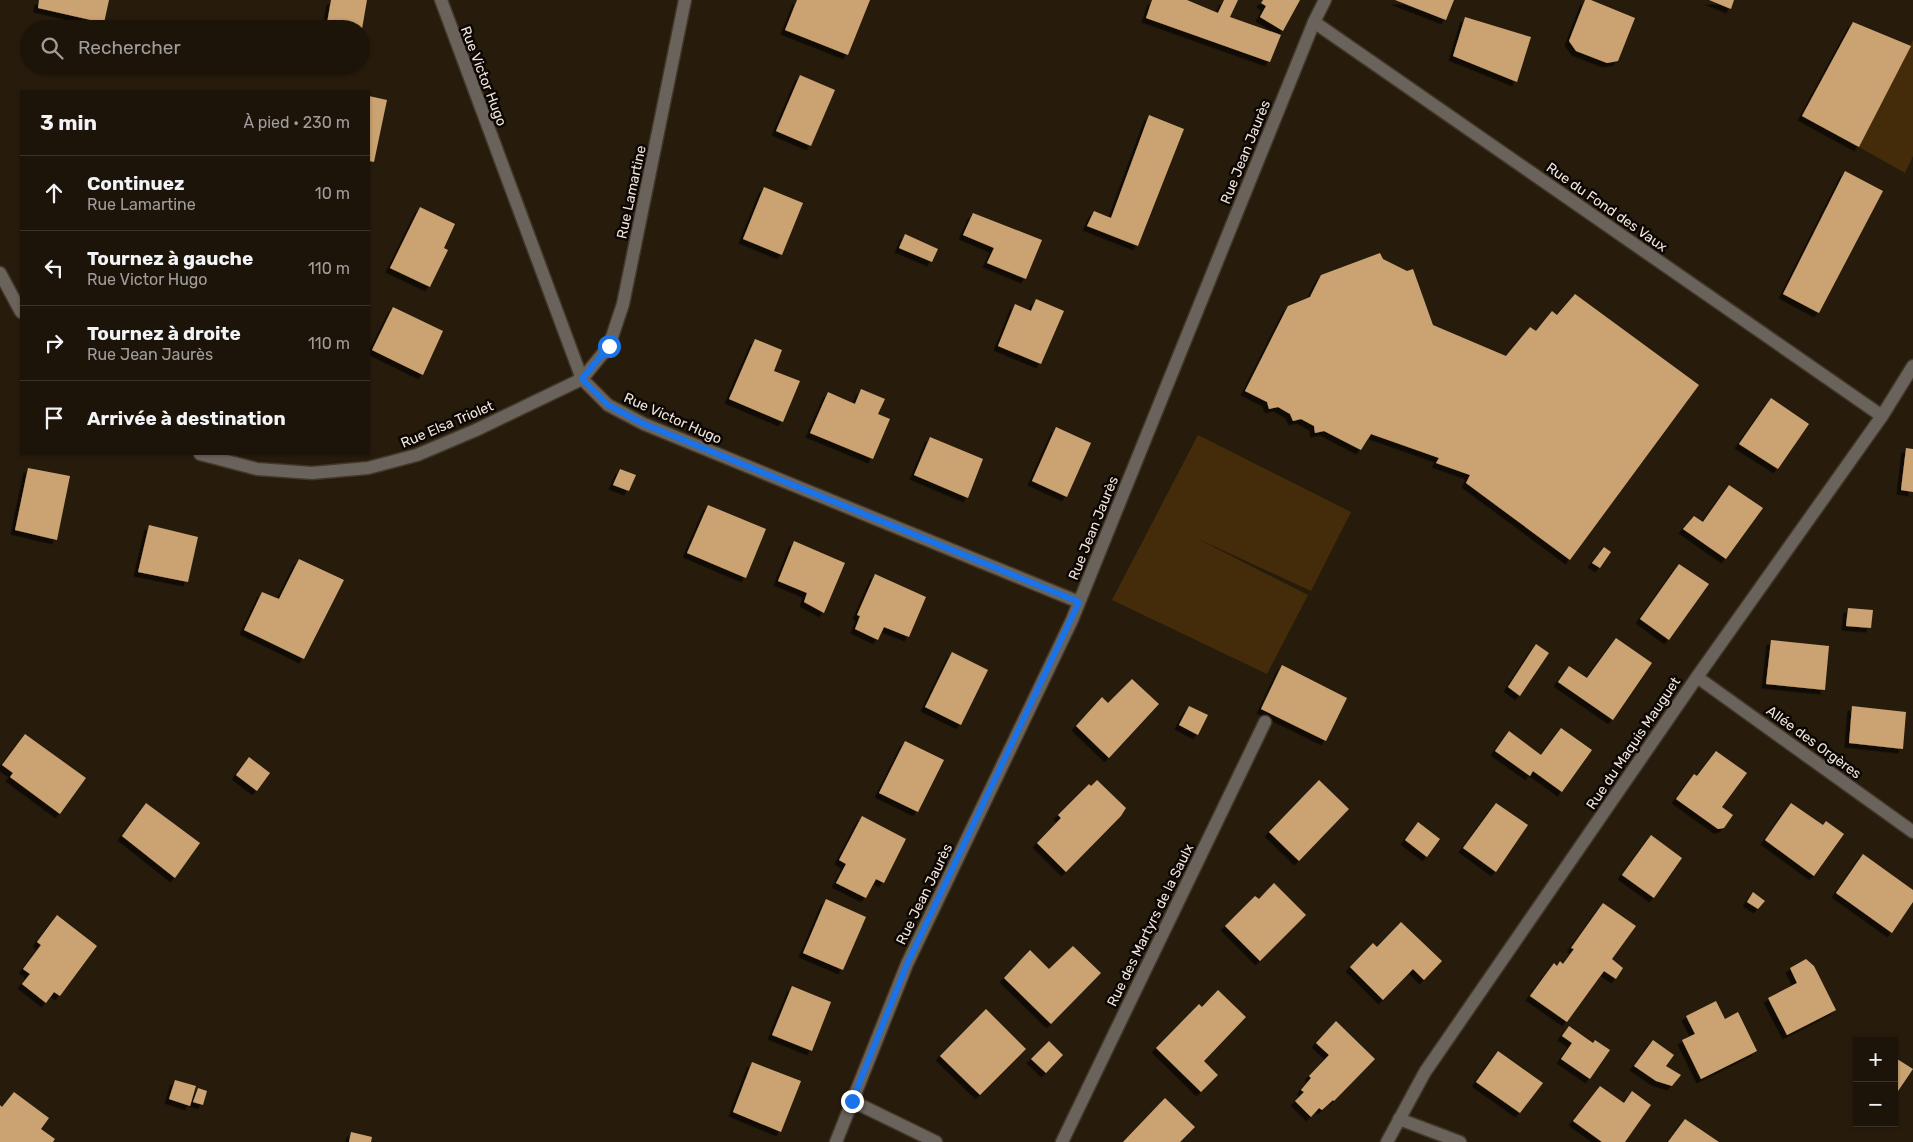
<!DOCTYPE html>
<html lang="fr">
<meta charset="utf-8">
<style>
body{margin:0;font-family:Rubik,sans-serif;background:#2a2117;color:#f1f3f6}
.controls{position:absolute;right:15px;bottom:15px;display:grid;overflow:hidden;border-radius:0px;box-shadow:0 1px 4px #0004}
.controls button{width:45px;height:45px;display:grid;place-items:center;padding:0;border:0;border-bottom:1px solid #3b332a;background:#1d1409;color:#f1f3f6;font:25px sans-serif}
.stop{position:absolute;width:15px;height:15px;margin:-11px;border:4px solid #1a73e8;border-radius:50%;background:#fff}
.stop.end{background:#1a73e8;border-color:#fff;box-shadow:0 1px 5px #0008}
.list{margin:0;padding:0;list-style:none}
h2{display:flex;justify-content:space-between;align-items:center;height:65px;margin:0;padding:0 20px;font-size:21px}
h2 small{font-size:16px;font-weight:400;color:#a09e9c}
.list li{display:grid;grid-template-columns:32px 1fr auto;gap:15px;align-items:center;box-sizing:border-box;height:75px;padding:0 20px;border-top:1px solid #3b332a}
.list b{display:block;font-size:19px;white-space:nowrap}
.list p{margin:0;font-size:16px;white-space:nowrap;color:#a09e9c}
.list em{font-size:16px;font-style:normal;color:#a09e9c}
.icon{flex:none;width:28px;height:28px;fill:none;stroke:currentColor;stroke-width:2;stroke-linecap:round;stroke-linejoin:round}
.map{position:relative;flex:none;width:1913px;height:1142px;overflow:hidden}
.search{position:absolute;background:#1d1409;box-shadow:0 1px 4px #0004;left:20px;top:20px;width:350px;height:55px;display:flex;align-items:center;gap:12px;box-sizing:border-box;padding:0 18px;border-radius:28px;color:#a09e9c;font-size:19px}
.panel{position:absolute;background:#1d1409;box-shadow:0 1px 4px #0004;left:20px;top:90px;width:350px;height:365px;border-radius:0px}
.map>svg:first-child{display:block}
</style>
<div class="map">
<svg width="1913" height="1142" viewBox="0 0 1913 1142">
<defs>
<filter id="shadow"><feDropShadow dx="-4.5" dy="4.5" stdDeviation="0" flood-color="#0009"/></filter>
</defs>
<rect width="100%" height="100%" fill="#271b0c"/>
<g fill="#442c0a">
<path d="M1913 40V156L1905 173 1859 147Z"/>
<path d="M1198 435 1351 512 1311 591 1194 537 1308 595 1267 674 1112 600Z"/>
</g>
<g fill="#cba373" filter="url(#shadow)">
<path d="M39 0H109L104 23 38 8Z"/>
<path d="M331 0H367L362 29H326Z"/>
<path d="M797 0H870L848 55 785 30Z"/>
<path d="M1152 0H1187L1218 13 1224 0H1238L1230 17 1281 35 1270 62 1146 18Z"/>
<path d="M1263 0H1300L1283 31 1260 17 1266 6 1261 3Z"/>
<path d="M1395 0H1454L1446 20Z"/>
<path d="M1585 0H1591L1635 18 1618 61 1607 63 1576 51 1569 41Z"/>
<path d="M1709 0H1734L1731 9Z"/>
<path d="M1465 17 1531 37 1517 82 1453 56Z"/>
<path d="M1853 22 1911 46 1859 147 1802 116Z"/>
<path d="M800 75 835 90 811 146 776 131Z"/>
<path d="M369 96 387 100 374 162 369 161Z"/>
<path d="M1149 115 1184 129 1138 246 1087 226 1094 211 1111 218Z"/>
<path d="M1845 171 1883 191 1819 313 1783 294Z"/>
<path d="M764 187 803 203 782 255 743 239Z"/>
<path d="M420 207 455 224 444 248 448 250 430 287 390 268Z"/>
<path d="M973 213 1042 240 1026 279 987 263 994 248 963 235Z"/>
<path d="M905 234 938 249 932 262 899 248Z"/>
<path d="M1380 253 1383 259 1407 271 1413 269 1433 325 1506 356 1530 327 1536 331 1552 311 1557 315 1575 294 1699 385 1570 560 1466 483 1470 475 1436 463 1439 458 1371 434 1361 450 1324 431 1315 433 1314 426 1301 419 1293 421 1290 414 1278 407 1269 409 1267 402 1245 391 1288 306 1310 297 1321 275Z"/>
<path d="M1036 299 1064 311 1041 364 998 346 1015 304 1031 311Z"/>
<path d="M393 307 443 331 423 375 372 350Z"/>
<path d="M755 339 782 350 774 371 800 381 783 422 729 399Z"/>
<path d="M861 389 885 399 878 414 890 419 873 459 810 433 828 392 855 404Z"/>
<path d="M1771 398 1809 424 1778 469 1739 444Z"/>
<path d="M1056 427 1091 443 1067 497 1032 481Z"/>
<path d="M930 437 983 459 968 498 914 475Z"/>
<path d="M1906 448 1913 449V492L1901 490Z"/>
<path d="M28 468 70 476 57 540 15 530Z"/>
<path d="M620 469 636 475 629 491 613 485Z"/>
<path d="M1729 485 1763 508 1726 559 1683 529 1694 516 1703 522Z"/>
<path d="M708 505 766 529 746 578 687 553Z"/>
<path d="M149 525 198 537 188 582 138 572Z"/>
<path d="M794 541 845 563 824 613 804 602 807 593 778 581Z"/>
<path d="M1604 547 1611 552 1600 568 1592 563Z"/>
<path d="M299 559 344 580 304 659 244 630 262 592 279 599Z"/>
<path d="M1679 564 1709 584 1669 640 1640 619Z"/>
<path d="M875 574 926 597 909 637 884 627 878 640 855 629 860 616 857 615Z"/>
<path d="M1848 608 1873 610 1871 628 1846 626Z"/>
<path d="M1616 638 1652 663 1613 720 1558 682 1569 666 1587 678Z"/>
<path d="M1771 640 1829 646 1825 690 1766 684Z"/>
<path d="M1536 644 1549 653 1520 696 1508 687Z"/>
<path d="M952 652 988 670 961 725 925 707Z"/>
<path d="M1282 665 1347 698 1326 741 1261 709Z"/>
<path d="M1132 679 1159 704 1109 758 1076 726 1102 697 1108 703Z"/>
<path d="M1189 706 1208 715 1198 735 1179 725Z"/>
<path d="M1852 706 1906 712 1903 749 1849 743Z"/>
<path d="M1561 728 1592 750 1562 792 1533 771 1530 776 1495 751 1509 731 1541 755Z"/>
<path d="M25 734 86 778 60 814 10 777 13 773 2 765Z"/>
<path d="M905 741 944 760 918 812 879 793Z"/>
<path d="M1716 751 1747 773 1722 807 1733 815 1724 828 1718 829 1676 799 1694 774 1697 776Z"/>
<path d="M249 757 270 773 257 791 236 775Z"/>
<path d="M1097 780 1126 808 1121 816 1066 872 1037 843 1061 818 1058 815 1089 784 1091 786Z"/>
<path d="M1319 780 1349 809 1299 861 1269 832Z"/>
<path d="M146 803 200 843 175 878 122 836Z"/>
<path d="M1496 803 1528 825 1496 872 1463 848Z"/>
<path d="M1791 803 1823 825 1826 821 1844 834 1814 876 1765 840Z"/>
<path d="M862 816 906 839 884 883 876 879 866 898 836 883 846 864 839 860Z"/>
<path d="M1418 822 1440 839 1427 857 1405 840Z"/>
<path d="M1651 835 1682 858 1654 898 1622 875Z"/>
<path d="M1863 854 1913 890V902L1892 933 1836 893Z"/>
<path d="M1274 883 1306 915 1260 961 1225 926 1255 896 1259 899Z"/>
<path d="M1753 892 1765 901 1758 909 1747 902Z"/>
<path d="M826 899 866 917 843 970 803 953Z"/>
<path d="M1603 903 1636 926 1612 959 1623 968 1616 979 1604 971 1567 1022 1530 996 1554 963 1557 966 1560 961 1563 964 1574 949 1571 948Z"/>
<path d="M57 915 97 946 60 996 54 992 46 1003 22 984 30 974 23 969 41 945 37 942Z"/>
<path d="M1401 922 1442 961 1424 980 1413 969 1383 1000 1350 967 1373 943 1377 947Z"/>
<path d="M1073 946 1101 973 1051 1024 1004 978 1030 950 1049 969Z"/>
<path d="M1806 959 1814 966 1836 1010 1787 1035 1768 998 1797 983 1790 968Z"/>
<path d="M792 986 831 1002 812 1051 772 1035Z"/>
<path d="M1218 990 1246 1017 1204 1061 1218 1075 1201 1092 1156 1048 1199 1004 1202 1007Z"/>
<path d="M1716 1001 1725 1019 1738 1012 1757 1051 1701 1079 1682 1040 1695 1034 1686 1016Z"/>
<path d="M986 1009 1026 1049 980 1095 940 1056Z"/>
<path d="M1336 1021 1375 1059 1334 1101 1333 1100 1322 1110 1319 1108 1311 1117 1295 1101 1304 1092 1301 1090 1311 1078 1309 1076 1329 1055 1316 1043Z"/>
<path d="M1569 1026 1593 1043 1595 1040 1610 1050 1590 1079 1561 1059 1572 1043 1562 1036Z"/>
<path d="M1653 1040 1674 1055 1666 1066 1681 1075 1672 1086 1656 1081 1634 1066Z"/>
<path d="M1049 1041 1063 1055 1046 1073 1031 1059Z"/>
<path d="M1498 1051 1543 1083 1520 1113 1476 1082Z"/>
<path d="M1894 1057 1913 1069 1894 1097Z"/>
<path d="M752 1062 801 1081 781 1132 733 1112Z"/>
<path d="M175 1080 196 1086 190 1106 169 1099Z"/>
<path d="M1600 1086 1624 1103 1632 1091 1651 1105 1625 1142H1602L1573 1121Z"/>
<path d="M198 1088 207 1091 203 1105 193 1102Z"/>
<path d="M14 1092 49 1118 41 1129 55 1139 53 1142H0V1105L2 1107Z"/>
<path d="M1165 1098 1195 1127 1180 1142H1123Z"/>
<path d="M1685 1119 1719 1142H1668Z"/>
<path d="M351 1132 372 1137 371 1142H349Z"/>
</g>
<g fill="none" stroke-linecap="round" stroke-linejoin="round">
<defs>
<g id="minor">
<path d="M441 0 582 379 608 405 644 424 1079 602"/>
<path d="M1314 22 1882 416"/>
<path d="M0 273 21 312"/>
<path d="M200 454 257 469 312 473 368 468 417 455 476 430 582 379 609 346 623 304 685 0"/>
<path d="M1697 677 1913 832"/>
<path d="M852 1101 936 1142"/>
<path d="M1399 1119 1460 1142"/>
<path d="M836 1142 907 964 1072 620 1314 22 1325 0"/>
<path d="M1062 1142 1265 722"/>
<path d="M1387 1142 1425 1072 1697 677 1882 416 1913 366"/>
</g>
</defs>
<use href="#minor" stroke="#433729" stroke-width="15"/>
<use href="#minor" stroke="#69635b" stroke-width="12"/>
</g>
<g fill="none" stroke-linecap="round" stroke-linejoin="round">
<path stroke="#1a73e8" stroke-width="6" d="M609 346 582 379 608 405 644 424 1079 602 907 964 852 1101"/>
</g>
<g text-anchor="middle" stroke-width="5" stroke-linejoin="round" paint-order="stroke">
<g font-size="14" fill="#efe6dd" stroke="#0c0703">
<text transform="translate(484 76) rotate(69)" y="5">Rue Victor Hugo</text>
<text transform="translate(1245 152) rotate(-68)" y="5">Rue Jean Jaurès</text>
<text transform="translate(631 192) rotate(-78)" y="5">Rue Lamartine</text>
<text transform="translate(1607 207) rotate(35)" y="5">Rue du Fond des Vaux</text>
<text transform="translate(673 418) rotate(24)" y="5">Rue Victor Hugo</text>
<text transform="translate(447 424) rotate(-23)" y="5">Rue Elsa Triolet</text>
<text transform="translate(1093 528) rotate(-68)" y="5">Rue Jean Jaurès</text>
<text transform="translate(1814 742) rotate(36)" y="5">Allée des Orgères</text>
<text transform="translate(1633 743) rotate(-56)" y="5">Rue du Maquis Mauguet</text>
<text transform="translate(924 894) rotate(-64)" y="5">Rue Jean Jaurès</text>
<text transform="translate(1150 925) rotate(-64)" y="5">Rue des Martyrs de la Saulx</text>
</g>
</g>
</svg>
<div class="controls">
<button>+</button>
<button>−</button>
</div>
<div class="stop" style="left:609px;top:346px"></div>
<div class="stop end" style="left:852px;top:1101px"></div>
<div class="search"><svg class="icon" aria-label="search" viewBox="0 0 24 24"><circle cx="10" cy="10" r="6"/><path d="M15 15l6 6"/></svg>Rechercher</div>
<section class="panel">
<h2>3 min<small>À pied · 230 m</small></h2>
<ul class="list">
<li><svg class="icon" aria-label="ahead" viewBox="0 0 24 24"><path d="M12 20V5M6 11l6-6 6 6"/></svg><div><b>Continuez</b><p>Rue Lamartine</p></div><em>10 m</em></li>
<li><svg class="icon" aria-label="left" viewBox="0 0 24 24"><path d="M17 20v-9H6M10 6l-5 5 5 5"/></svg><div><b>Tournez à gauche</b><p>Rue Victor Hugo</p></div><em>110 m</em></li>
<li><svg class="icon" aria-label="right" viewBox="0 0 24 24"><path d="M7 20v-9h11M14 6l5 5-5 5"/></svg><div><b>Tournez à droite</b><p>Rue Jean Jaurès</p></div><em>110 m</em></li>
<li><svg class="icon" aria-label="arrive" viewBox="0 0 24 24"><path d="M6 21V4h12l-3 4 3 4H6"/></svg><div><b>Arrivée à destination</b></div></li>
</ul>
</section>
</div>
